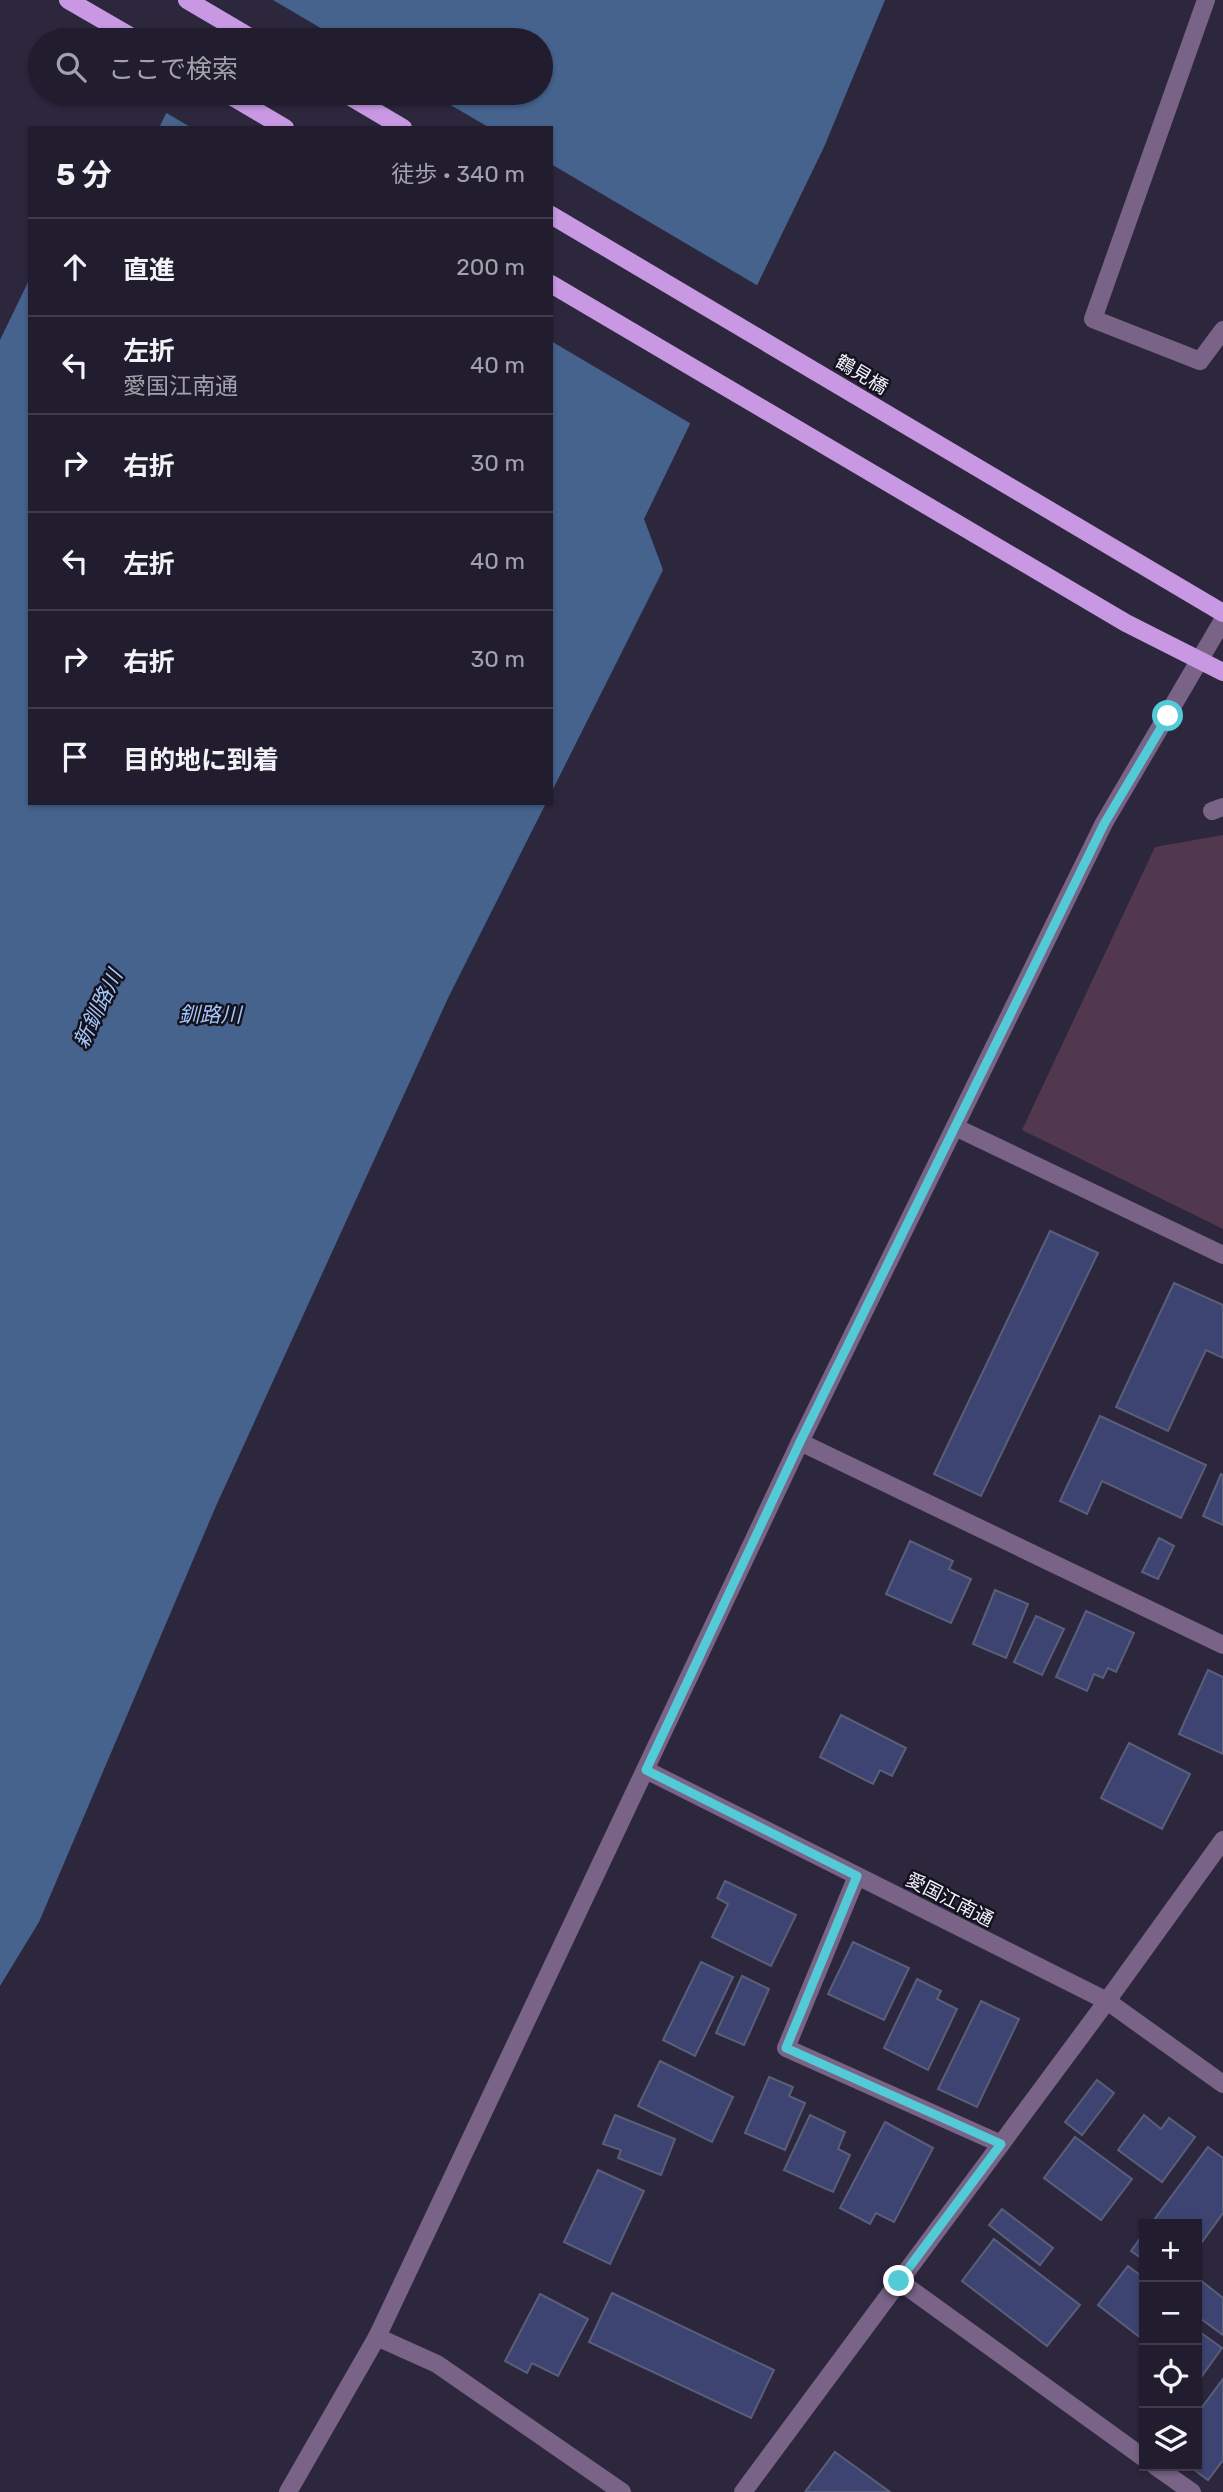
<!DOCTYPE html>
<html lang="ja">
<meta charset="utf-8">
<style>
body{margin:0;font-family:Rubik,"Noto Sans JP",sans-serif;background:#2a2636;color:#f1f3f6}
.controls{position:absolute;right:21px;bottom:21px;display:grid;overflow:hidden;border-radius:0px;box-shadow:0 2px 5px #0004}
.controls button{width:63px;height:63px;display:grid;place-items:center;padding:0;border:0;border-bottom:2px solid #3f3b4a;background:#221d2e;color:#f1f3f6;font:35px sans-serif}
.stop{position:absolute;width:21px;height:21px;margin:-16px;border:5px solid #52cbd7;border-radius:50%;background:#fff}
.stop.end{background:#52cbd7;border-color:#fff;box-shadow:0 2px 7px #0008}
.list{margin:0;padding:0;list-style:none}
h2{display:flex;justify-content:space-between;align-items:center;height:91px;margin:0;padding:0 28px;font-size:30px}
h2 small{font-size:23px;font-weight:400;color:#a2a2aa}
.list li{display:grid;grid-template-columns:46px 1fr auto;gap:21px;align-items:center;box-sizing:border-box;height:98px;padding:0 28px;border-top:2px solid #3f3b4a}
.list b{display:block;font-size:26px;white-space:nowrap}
.list p{margin:0;font-size:23px;white-space:nowrap;color:#a2a2aa}
.list em{font-size:23px;font-style:normal;color:#a2a2aa}
.icon{flex:none;width:38px;height:38px;fill:none;stroke:currentColor;stroke-width:2;stroke-linecap:round;stroke-linejoin:round}
.map{position:relative;flex:none;width:1223px;height:2492px;overflow:hidden}
.search{position:absolute;background:#221d2e;box-shadow:0 2px 5px #0004;left:28px;top:28px;width:525px;height:77px;display:flex;align-items:center;gap:18px;box-sizing:border-box;padding:0 24px;border-radius:38px;color:#a2a2aa;font-size:26px}
.panel{position:absolute;background:#221d2e;box-shadow:0 2px 5px #0004;left:28px;top:126px;width:525px;height:679px;border-radius:0px}
.map>svg:first-child{display:block}
</style>
<div class="map">
<svg width="1223" height="2492" viewBox="0 0 1223 2492">
<rect width="100%" height="100%" fill="#2d273e"/>
<path fill="#52384f" d="M1223 835V1229L1022 1130 1155 847Z"/>
<g fill="#46638e">
<path d="M220 0H885L824 147 644 519 663 570 551 793V128H159L176 93H541V40H201Z"/>
<path d="M30 278V803H546L449 996 216 1506 39 1922 0 1986V340Z"/>
</g>
<g fill="#2d273e">
<path d="M216 0H273L341 40H197Z"/>
<path d="M172 93H430L490 128H192L163 111Z"/>
<path d="M551 164 760 287 693 425 551 341Z"/>
</g>
<g fill="#3e4472" stroke="#595e79" stroke-width="2">
<path d="M1050 1231 1098 1253 981 1496 934 1474Z"/>
<path d="M1174 1283 1223 1305V1358L1206 1350 1168 1431 1116 1407Z"/>
<path d="M1100 1416 1206 1465 1181 1518 1102 1481 1087 1514 1060 1501Z"/>
<path d="M1221 1474 1223 1475V1525L1203 1516Z"/>
<path d="M1159 1538 1174 1546 1158 1579 1142 1572Z"/>
<path d="M910 1541 953 1561 949 1569 971 1579 951 1623 886 1594Z"/>
<path d="M995 1590 1028 1604 1006 1658 973 1644Z"/>
<path d="M1086 1611 1134 1633 1116 1672 1108 1668 1103 1678 1094 1674 1087 1691 1056 1677Z"/>
<path d="M1036 1616 1064 1629 1042 1675 1014 1662Z"/>
<path d="M1208 1670 1223 1677V1754L1179 1734Z"/>
<path d="M841 1715 906 1748 892 1776 880 1770 873 1784 820 1757Z"/>
<path d="M1129 1743 1190 1774 1162 1829 1101 1798Z"/>
<path d="M725 1881 796 1915 771 1966 712 1937 728 1904 717 1898Z"/>
<path d="M853 1942 909 1968 884 2020 828 1994Z"/>
<path d="M701 1962 733 1977 695 2056 663 2040Z"/>
<path d="M742 1976 769 1989 744 2045 716 2033Z"/>
<path d="M917 1979 941 1991 937 1999 957 2009 928 2070 884 2048Z"/>
<path d="M981 2001 1019 2019 977 2107 938 2089Z"/>
<path d="M660 2061 733 2097 712 2142 638 2106Z"/>
<path d="M769 2077 793 2087 789 2096 805 2103 785 2150 745 2133Z"/>
<path d="M1097 2080 1114 2093 1082 2135 1065 2122Z"/>
<path d="M615 2115 675 2139 661 2175 618 2158 621 2150 603 2144Z"/>
<path d="M810 2115 845 2132 838 2149 850 2155 833 2192 784 2170Z"/>
<path d="M1144 2115 1161 2129 1169 2118 1195 2137 1162 2182 1118 2150Z"/>
<path d="M885 2122 933 2148 894 2222 876 2213 870 2224 840 2208Z"/>
<path d="M1075 2137 1132 2179 1101 2220 1044 2178Z"/>
<path d="M1208 2147 1223 2158V2213L1197 2249V2224H1151Z"/>
<path d="M598 2170 644 2191 610 2264 564 2242Z"/>
<path d="M1002 2209 1053 2248 1040 2265 989 2225Z"/>
<path d="M1144 2233V2260L1131 2251Z"/>
<path d="M994 2239 1080 2305 1047 2346 962 2281Z"/>
<path d="M1128 2266 1144 2278V2337L1142 2339 1098 2305Z"/>
<path d="M1199 2279 1223 2298V2335L1197 2316Z"/>
<path d="M612 2293 774 2370 751 2418 589 2342Z"/>
<path d="M540 2294 588 2319 558 2376 532 2363 527 2373 505 2361Z"/>
<path d="M1197 2330 1222 2348 1197 2383Z"/>
<path d="M1223 2379V2460L1208 2480 1189 2466H1197V2414Z"/>
<path d="M835 2452 890 2492H805Z"/>
</g>
<g fill="none" stroke-linecap="round" stroke-linejoin="round">
<g stroke="#796387" stroke-width="18">
<path d="M1206 0 1093 319 1200 361 1223 330"/>
<path d="M1212 811 1223 807"/>
<path d="M955 1127 1223 1255"/>
<path d="M800 1442 1223 1645"/>
<path d="M646 1770 1107 2001 1223 2084"/>
<path d="M857 1876 786 2048 1001 2144"/>
<path d="M899 2281 1144 2458"/>
<path d="M377 2337 437 2364 622 2492"/>
<path d="M1155 2466 1192 2492"/>
<path d="M288 2492 377 2337 800 1442 1104 823 1223 620"/>
<path d="M743 2492 1107 2001 1223 1840"/>
</g>
<g stroke="#c898e3" stroke-width="18">
<path d="M68 0 137 40"/>
<path d="M187 0 255 40"/>
<path d="M226 93 285 128"/>
<path d="M344 93 403 128"/>
<path d="M551 215 1223 613"/>
<path d="M551 284 1126 623 1223 672"/>
</g>
</g>
<g fill="none" stroke-linecap="round" stroke-linejoin="round">
<path stroke="#52cbd7" stroke-width="9" d="M899 2281 1001 2144 786 2048 857 1876 646 1770 800 1442 1104 824 1168 716"/>
</g>
<g text-anchor="middle" stroke-width="5" stroke-linejoin="round" paint-order="stroke">
<g font-size="19" fill="#f4f2ff" stroke="#14121c">
<text transform="translate(862 374) rotate(31)" y="7">鶴見橋</text>
<text transform="translate(950 1899) rotate(27)" y="7">愛国江南通</text>
</g>
<g font-size="21" font-style="italic" fill="#a3c7fd" stroke="#14121c">
<text transform="translate(98 1009) rotate(-64)" y="7">新釧路川</text>
<text x="210" y="1022">釧路川</text>
</g>
</g>
</svg>
<div class="controls">
<button>+</button>
<button>−</button>
<button><svg class="icon" aria-label="locate" viewBox="0 0 24 24"><circle cx="12" cy="12" r="6"/><path d="M12 2v4M12 18v4M2 12h4M18 12h4"/></svg></button>
<button><svg class="icon" aria-label="layers" viewBox="0 0 24 24"><path d="M12 4l9 5-9 5-9-5zM3 14l9 5 9-5"/></svg></button>
</div>
<div class="stop" style="left:1168px;top:716px"></div>
<div class="stop end" style="left:899px;top:2281px"></div>
<div class="search"><svg class="icon" aria-label="search" viewBox="0 0 24 24"><circle cx="10" cy="10" r="6"/><path d="M15 15l6 6"/></svg>ここで検索</div>
<section class="panel">
<h2>5 分<small>徒歩 · 340 m</small></h2>
<ul class="list">
<li><svg class="icon" aria-label="ahead" viewBox="0 0 24 24"><path d="M12 20V5M6 11l6-6 6 6"/></svg><div><b>直進</b></div><em>200 m</em></li>
<li><svg class="icon" aria-label="left" viewBox="0 0 24 24"><path d="M17 20v-9H6M10 6l-5 5 5 5"/></svg><div><b>左折</b><p>愛国江南通</p></div><em>40 m</em></li>
<li><svg class="icon" aria-label="right" viewBox="0 0 24 24"><path d="M7 20v-9h11M14 6l5 5-5 5"/></svg><div><b>右折</b></div><em>30 m</em></li>
<li><svg class="icon" aria-label="left" viewBox="0 0 24 24"><path d="M17 20v-9H6M10 6l-5 5 5 5"/></svg><div><b>左折</b></div><em>40 m</em></li>
<li><svg class="icon" aria-label="right" viewBox="0 0 24 24"><path d="M7 20v-9h11M14 6l5 5-5 5"/></svg><div><b>右折</b></div><em>30 m</em></li>
<li><svg class="icon" aria-label="arrive" viewBox="0 0 24 24"><path d="M6 21V4h12l-3 4 3 4H6"/></svg><div><b>目的地に到着</b></div></li>
</ul>
</section>
</div>
